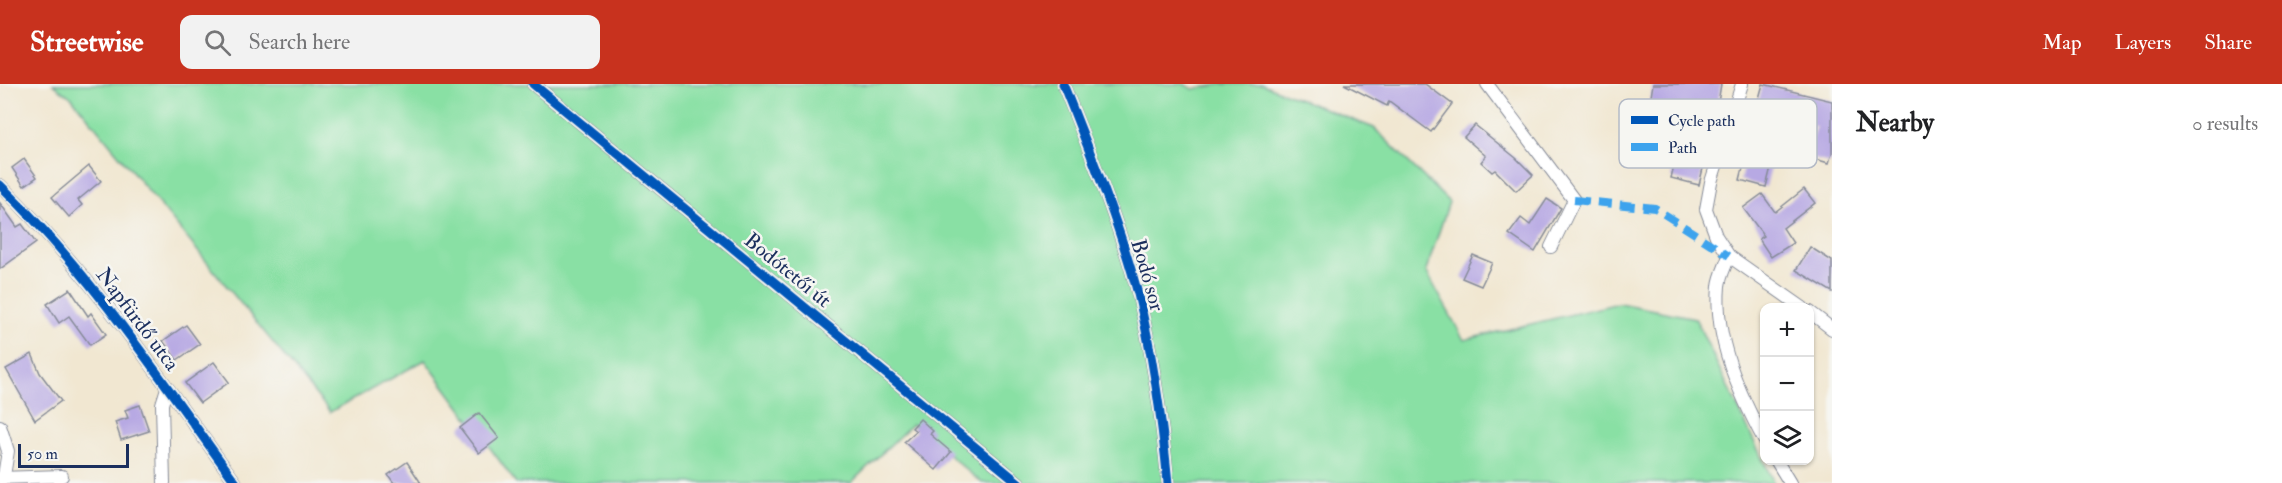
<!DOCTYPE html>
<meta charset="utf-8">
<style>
body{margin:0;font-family:"IM FELL Double Pica",serif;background:#f2f2f2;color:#202124}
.controls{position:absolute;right:18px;bottom:18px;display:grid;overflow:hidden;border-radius:12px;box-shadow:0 2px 4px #0004}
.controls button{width:54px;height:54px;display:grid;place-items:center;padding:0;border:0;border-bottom:2px solid #e0e0e0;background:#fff;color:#202124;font:30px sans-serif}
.scale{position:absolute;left:18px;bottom:15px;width:111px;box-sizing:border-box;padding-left:6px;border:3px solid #1b2f5e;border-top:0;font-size:16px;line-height:21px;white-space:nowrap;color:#1b2f5e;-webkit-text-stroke:4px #f6f6f2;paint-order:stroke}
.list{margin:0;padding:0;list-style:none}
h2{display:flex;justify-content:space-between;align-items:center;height:78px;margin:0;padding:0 24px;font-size:26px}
h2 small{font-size:20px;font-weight:400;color:#757577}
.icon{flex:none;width:33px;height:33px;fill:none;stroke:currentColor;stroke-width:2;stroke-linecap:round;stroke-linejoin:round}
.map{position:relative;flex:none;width:1832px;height:399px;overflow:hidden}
header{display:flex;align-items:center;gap:36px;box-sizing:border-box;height:84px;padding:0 30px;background:#c8321e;color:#fff}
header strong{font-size:28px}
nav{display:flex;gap:33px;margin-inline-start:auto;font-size:21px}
.search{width:420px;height:54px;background:#f2f2f2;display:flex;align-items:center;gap:15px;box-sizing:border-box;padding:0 21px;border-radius:12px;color:#757577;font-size:22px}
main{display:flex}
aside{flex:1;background:#fff}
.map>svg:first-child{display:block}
</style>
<header>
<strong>Streetwise</strong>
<div class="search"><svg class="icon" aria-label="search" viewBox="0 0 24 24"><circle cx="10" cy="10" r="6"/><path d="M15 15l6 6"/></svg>Search here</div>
<nav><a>Map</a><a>Layers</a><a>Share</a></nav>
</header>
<main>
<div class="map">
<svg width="1832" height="399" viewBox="0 0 1832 399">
<rect width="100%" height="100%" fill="#f6f6f2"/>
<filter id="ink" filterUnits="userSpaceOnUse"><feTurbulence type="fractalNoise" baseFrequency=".0167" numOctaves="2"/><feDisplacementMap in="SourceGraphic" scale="12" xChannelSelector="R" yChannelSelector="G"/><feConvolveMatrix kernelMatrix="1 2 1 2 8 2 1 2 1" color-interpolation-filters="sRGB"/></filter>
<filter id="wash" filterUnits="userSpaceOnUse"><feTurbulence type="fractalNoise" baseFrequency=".008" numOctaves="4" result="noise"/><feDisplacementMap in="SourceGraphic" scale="24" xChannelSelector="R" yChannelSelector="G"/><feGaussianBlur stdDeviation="1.35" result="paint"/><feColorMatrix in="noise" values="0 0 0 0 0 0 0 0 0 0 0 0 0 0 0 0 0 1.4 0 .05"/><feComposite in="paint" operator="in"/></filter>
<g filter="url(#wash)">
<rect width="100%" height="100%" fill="#f1e7d1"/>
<path fill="#89e0a4" stroke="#528881" stroke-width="1.5" d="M53 0H1184L1193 5 1224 0H1262L1374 44 1449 118 1426 187 1464 256 1619 219 1695 234 1774 399H982L912 340 851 399H516L425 276 330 328 72 14Z"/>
<g id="blocks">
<g fill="#b7a9e3">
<path d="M1344 0H1425L1452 20 1431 48 1389 17 1387 22Z"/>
<path d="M1653 0H1721L1716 31 1679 24 1674 46 1710 55 1699 101 1671 94 1674 81 1651 75 1663 21 1650 19Z"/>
<path d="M1763 0 1832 17V69L1829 79 1807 73 1816 43 1786 34 1780 56 1764 51 1769 33 1755 29Z"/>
<path d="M1475 41 1516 74 1533 91 1516 107 1495 86 1492 88 1481 78 1486 72 1464 53Z"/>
<path d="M1746 72 1772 79 1766 103 1740 96Z"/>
<path d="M24 75 37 93 24 102 12 84Z"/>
<path d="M89 82 101 97 78 116 82 121 69 133 52 113Z"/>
<path d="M1804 105 1815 119 1783 144 1793 159 1771 173 1759 155 1764 152 1743 124 1762 110 1775 128Z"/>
<path d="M1547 115 1561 124 1535 168 1509 150 1521 134 1530 141Z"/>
<path d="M0 119 17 143 22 140 36 159 0 185Z"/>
<path d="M1810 163 1832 177V208L1796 186Z"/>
<path d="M1473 171 1492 179 1481 202 1462 194Z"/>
<path d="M70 205 88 232 91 229 106 250 90 261 69 232 59 239 47 220Z"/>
<path d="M186 241 200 260 177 276 163 257Z"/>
<path d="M32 270 40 289 61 317 35 336 6 285Z"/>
<path d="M214 278 229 298 200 319 185 299Z"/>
<path d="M140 321 149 347 121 356 115 338 128 334 125 326Z"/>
<path d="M479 329 499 354 479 369 460 344Z"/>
<path d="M920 335 933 347 930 350 951 368 936 386 904 358 916 347 912 344Z"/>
<path d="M407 378 421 399H394L388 391Z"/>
</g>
</g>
</g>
<g filter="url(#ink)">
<use href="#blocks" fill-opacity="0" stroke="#868b98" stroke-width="1.5"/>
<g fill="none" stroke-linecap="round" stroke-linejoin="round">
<defs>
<g id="street">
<path d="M533 0 1019 399"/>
<path d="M1063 0C1090 68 1119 139 1138 210 1153 272 1162 336 1168 399"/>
<path d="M1487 0 1574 116 1551 163"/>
<path d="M1742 0 1711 98 1706 125 1716 152 1729 172 1803 224"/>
<path d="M0 101C91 189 162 297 236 399"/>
<path d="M1729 172C1726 181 1720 192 1719 202 1714 255 1740 311 1764 356"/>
<path d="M1810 228 1832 245"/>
<path d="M0 342 8 367 4 392"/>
<path d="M1776 376 1790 399"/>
<path d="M0 394 62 392"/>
<path d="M164 399 162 320 167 304"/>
</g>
</defs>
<use href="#street" stroke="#868b98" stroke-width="14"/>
<use href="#street" stroke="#fff" stroke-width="12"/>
<path stroke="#3da3ed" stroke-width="8" stroke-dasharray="15 8" stroke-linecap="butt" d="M1574 116 1655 124 1729 172"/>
<defs>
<g id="cycleway">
<path d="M533 0 1019 399"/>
<path d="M1063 0C1090 68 1119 139 1138 210 1153 272 1162 336 1168 399"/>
<path d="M0 101C91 189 162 297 236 399"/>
</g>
</defs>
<use href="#cycleway" stroke="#f6f6f2" stroke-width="13"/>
<use href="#cycleway" stroke="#0057b8" stroke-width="9"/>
</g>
</g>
<g text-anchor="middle" stroke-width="5" stroke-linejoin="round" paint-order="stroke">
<g font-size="21" fill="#1b2f5e" stroke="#f6f6f2">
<text transform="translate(788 186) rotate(39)" y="7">Bodótetői út</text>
<text transform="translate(1148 191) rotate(74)" y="7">Bodó sor</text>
<text transform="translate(138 235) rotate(53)" y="7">Napfürdő utca</text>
</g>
</g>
<rect x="1619" y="15" width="198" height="69" rx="9" fill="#f6f6f2" stroke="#b4bac6" stroke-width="1.5"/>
<rect x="1631" y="32" width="27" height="8" fill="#0057b8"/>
<rect x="1631" y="59" width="27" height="8" fill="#3da3ed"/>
<g font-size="16" fill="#1b2f5e">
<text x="1668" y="42">Cycle path</text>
<text x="1668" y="69">Path</text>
</g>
</svg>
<div class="controls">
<button>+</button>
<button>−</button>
<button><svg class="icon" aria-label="layers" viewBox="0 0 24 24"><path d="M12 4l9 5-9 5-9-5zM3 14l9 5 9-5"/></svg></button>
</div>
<div class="scale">50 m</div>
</div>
<aside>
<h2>Nearby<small>0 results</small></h2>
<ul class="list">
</ul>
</aside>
</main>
